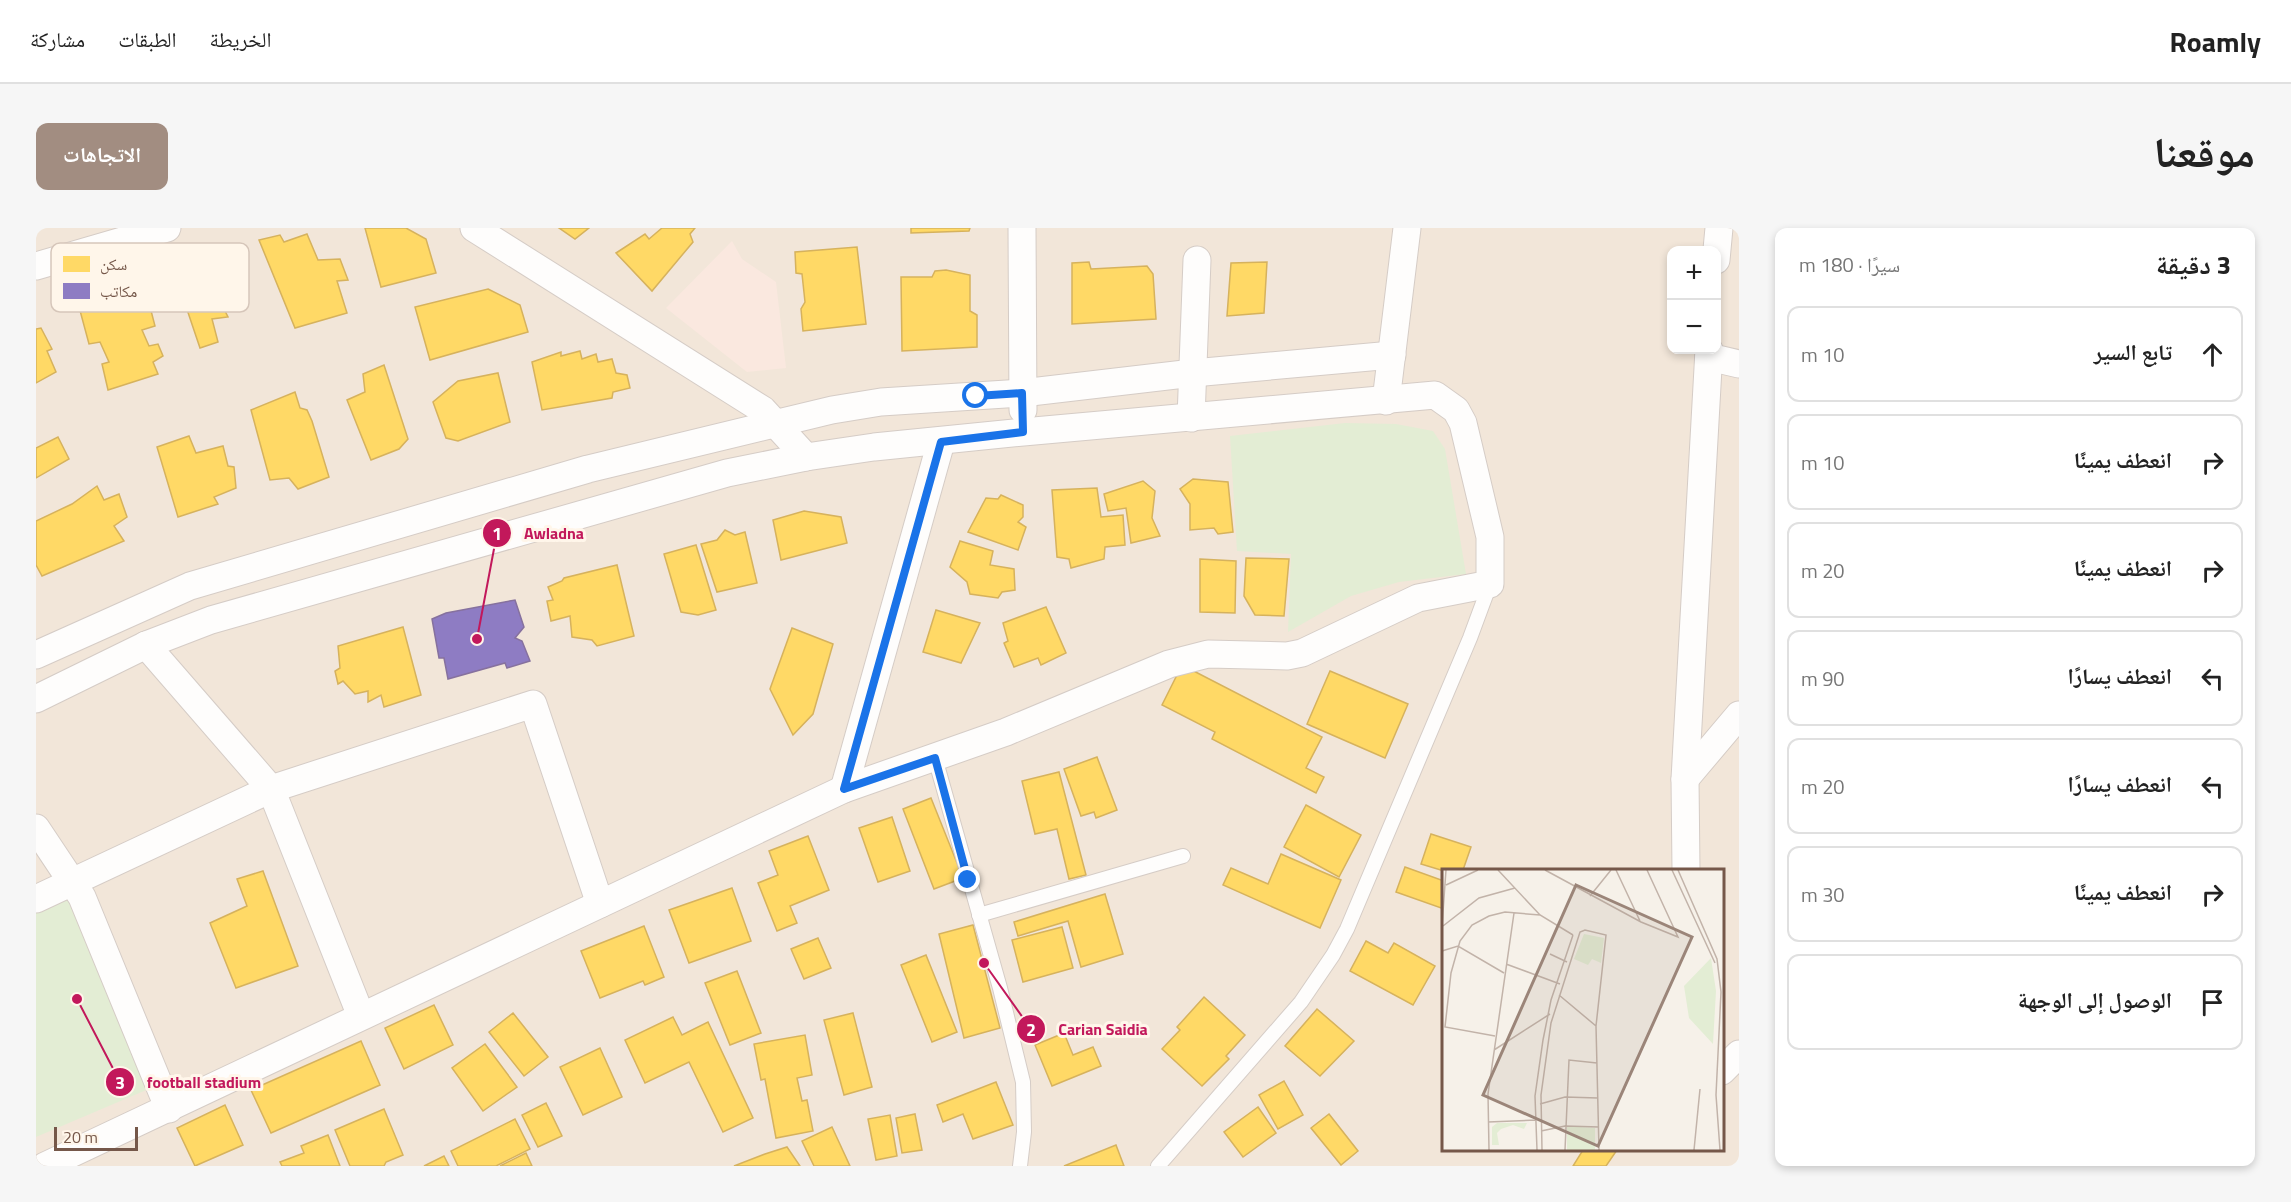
<!DOCTYPE html>
<html lang="ar">
<meta charset="utf-8">
<style>
body{margin:0;font-family:"Titillium Web","Noto Naskh Arabic",sans-serif;background:#f6f6f6;color:#222;direction:rtl}
.controls{position:absolute;right:18px;top:18px;display:grid;overflow:hidden;border-radius:12px;box-shadow:0 3px 9px #0003}
.controls button{width:54px;height:54px;display:grid;place-items:center;padding:0;border:0;border-bottom:2px solid #e0e0e0;background:#fff;color:#222;font:30px sans-serif}
.scale{position:absolute;left:18px;bottom:15px;width:84px;box-sizing:border-box;padding-left:6px;border:3px solid #755749;border-top:0;font-size:16px;line-height:21px;white-space:nowrap;color:#755749;-webkit-text-stroke:4px #fff6ea;paint-order:stroke}
.stop{position:absolute;width:18px;height:18px;margin:-14px;border:4px solid #1a73e8;border-radius:50%;background:#fff}
.stop.end{background:#1a73e8;border-color:#fff;box-shadow:0 2px 6px #0008}
.list{margin:0;padding:0;list-style:none}
h2{display:flex;justify-content:space-between;align-items:center;height:78px;margin:0;padding:0 24px;font-size:26px}
h2 small{font-size:20px;font-weight:400;color:#767676}
.list li{display:grid;grid-template-columns:39px 1fr auto;gap:18px;align-items:center;box-sizing:border-box;height:96px;margin:0 12px 12px;padding:0 12px;border:2px solid #e0e0e0;border-radius:12px}
.list b{display:block;font-size:22px;white-space:nowrap}
.list em{font-size:20px;font-style:normal;color:#767676}
.icon{flex:none;width:33px;height:33px;fill:none;stroke:currentColor;stroke-width:2;stroke-linecap:round;stroke-linejoin:round}
.map{position:relative;flex:none;width:1703px;height:938px;overflow:hidden;direction:ltr;border-radius:12px}
header{display:flex;align-items:center;gap:36px;box-sizing:border-box;height:84px;padding:0 30px;background:#fff;border-bottom:2px solid #e0e0e0}
header strong{font-size:28px}
nav{display:flex;gap:33px;margin-inline-start:auto;font-size:21px}
.intro{display:flex;align-items:center;justify-content:space-between;box-sizing:border-box;height:144px;padding:0 36px}
h1{margin:0;font-size:42px}
.button{padding:15px 27px;border-radius:12px;background:#a28d81;color:#fff;font-size:21px;font-weight:700}
main{display:flex;gap:36px;padding:0 36px}
aside{flex:1;background:#fff;border-radius:12px;box-shadow:0 3px 9px #0003}
.map>svg:first-child{display:block}
</style>
<header>
<strong>Roamly</strong>
<nav><a>الخريطة</a><a>الطبقات</a><a>مشاركة</a></nav>
</header>
<div class="intro"><h1>موقعنا</h1><a class="button">الاتجاهات</a></div>
<main>
<aside>
<h2>3 دقيقة<small>سيرًا · 180 m</small></h2>
<ul class="list">
<li><svg class="icon" aria-label="ahead" viewBox="0 0 24 24"><path d="M12 20V5M6 11l6-6 6 6"/></svg><div><b>تابع السير</b></div><em>10 m</em></li>
<li><svg class="icon" aria-label="right" viewBox="0 0 24 24"><path d="M7 20v-9h11M14 6l5 5-5 5"/></svg><div><b>انعطف يمينًا</b></div><em>10 m</em></li>
<li><svg class="icon" aria-label="right" viewBox="0 0 24 24"><path d="M7 20v-9h11M14 6l5 5-5 5"/></svg><div><b>انعطف يمينًا</b></div><em>20 m</em></li>
<li><svg class="icon" aria-label="left" viewBox="0 0 24 24"><path d="M17 20v-9H6M10 6l-5 5 5 5"/></svg><div><b>انعطف يسارًا</b></div><em>90 m</em></li>
<li><svg class="icon" aria-label="left" viewBox="0 0 24 24"><path d="M17 20v-9H6M10 6l-5 5 5 5"/></svg><div><b>انعطف يسارًا</b></div><em>20 m</em></li>
<li><svg class="icon" aria-label="right" viewBox="0 0 24 24"><path d="M7 20v-9h11M14 6l5 5-5 5"/></svg><div><b>انعطف يمينًا</b></div><em>30 m</em></li>
<li><svg class="icon" aria-label="arrive" viewBox="0 0 24 24"><path d="M6 21V4h12l-3 4 3 4H6"/></svg><div><b>الوصول إلى الوجهة</b></div></li>
</ul>
</aside>
<div class="map">
<svg width="1703" height="938" viewBox="0 0 1703 938">
<rect width="100%" height="100%" fill="#f6f1e9"/>
<path fill="#f2e6d9" fill-rule="evenodd" d="M0 0H1703V938H0ZM1636 22H1680V122H1636ZM1408 642H1686V922H1408Z"/>
<path fill="#fae8df" d="M696 13 706 31 740 54 750 140 711 144 630 80Z"/>
<g fill="#e3edd4">
<path d="M1309 195 1360 196 1397 203 1409 221 1430 346 1363 354 1315 368 1252 404 1255 326 1201 323 1194 208Z"/>
<path d="M41 663 115 860 0 909V681Z"/>
</g>
<g fill="#ffd966" stroke="#d6b25d" stroke-width="1.5">
<path d="M329 0H370L390 11 400 45 345 59Z"/>
<path d="M523 0H553L539 11Z"/>
<path d="M626 0H659L654 6 657 14 616 63 580 25 609 6 613 11Z"/>
<path d="M875 0H934L933 3 875 5Z"/>
<path d="M271 6 282 32 304 31 312 52 301 53 311 85 259 100 223 12 244 7 248 14Z"/>
<path d="M821 19 830 96 767 103 765 81 769 74 766 46 760 45 759 24Z"/>
<path d="M1053 34 1055 41 1111 38 1117 46 1120 91 1036 96V35Z"/>
<path d="M1231 34 1228 85 1191 88 1195 35Z"/>
<path d="M157 38 164 56 179 51 188 68 185 75 192 89 176 91 182 114 164 120 139 46Z"/>
<path d="M910 42 934 47V83L941 87V119L866 123 865 49H896L899 43Z"/>
<path d="M99 47 105 71H112L119 98 106 102 113 118 122 116 127 128 117 134 122 146 72 162 66 136 73 134 64 114 53 116 39 64Z"/>
<path d="M452 61 484 77 492 104 394 132 379 79Z"/>
<path d="M5 100 16 121 11 123 20 144 0 155V101Z"/>
<path d="M544 123 546 131 560 126 562 134 576 131 580 145 591 147 594 160 577 164 576 170 506 182 496 134 525 124V128Z"/>
<path d="M348 137 372 211 363 221 335 232 311 172 329 164 327 146Z"/>
<path d="M462 145 474 194 422 213 410 210 397 174 422 153Z"/>
<path d="M259 164 264 180 271 182 276 193 293 249 262 261 253 250 234 252 215 182Z"/>
<path d="M153 208 160 225 187 218 192 238 198 239 200 260 178 269 182 276 142 289 121 219Z"/>
<path d="M22 209 33 231 0 250V220Z"/>
<path d="M1157 251 1192 254 1197 304 1182 306 1178 300 1154 302V276L1144 261Z"/>
<path d="M1107 253 1119 263 1116 290 1124 308 1095 315 1090 280 1072 283 1068 266Z"/>
<path d="M61 258 68 272 83 266 91 289 78 298 88 313 6 348 0 337V293L36 276Z"/>
<path d="M1061 260 1065 289 1087 287 1089 317 1069 319 1068 331 1035 340 1033 331 1021 329 1016 262Z"/>
<path d="M965 267 987 277V289L982 294 990 299 982 322 932 304 950 270 962 271Z"/>
<path d="M768 283 805 289 811 315 745 332 737 292Z"/>
<path d="M689 302 699 307 709 304 721 355 681 364 665 316 681 312Z"/>
<path d="M924 313 957 323 954 337 978 341 979 362 966 364 962 370 934 366 931 354 914 339Z"/>
<path d="M660 317 680 382 662 387 645 384 628 326Z"/>
<path d="M1210 330 1253 331 1248 388 1219 387 1208 368Z"/>
<path d="M1164 331 1200 333 1199 385 1164 384Z"/>
<path d="M581 337 598 408 561 418 556 412 536 409 534 388 515 393 511 373 517 372 512 359 526 353 528 350Z"/>
<path d="M1010 379 1030 425 1005 437 1002 430 978 439 968 415 972 413 967 395Z"/>
<path d="M900 382 944 395 925 435 887 424Z"/>
<path d="M367 399 385 467 348 479 345 467 332 474V463L319 466 307 453 302 456 299 443 304 440 302 418Z"/>
<path d="M756 400 797 416 777 486 757 507 734 461Z"/>
<path d="M1146 437 1286 509 1270 540 1288 549 1280 565 1176 511 1179 504 1126 477Z"/>
<path d="M1294 443 1372 476 1349 530 1271 496Z"/>
<path d="M1061 529 1081 582 1060 590 1058 584 1045 588 1028 541Z"/>
<path d="M1023 544 1050 647 1033 651 1021 601 999 606 986 553Z"/>
<path d="M895 570 927 650 898 661 867 581Z"/>
<path d="M1270 577 1325 607 1303 649 1248 619Z"/>
<path d="M856 589 874 643 842 654 823 600Z"/>
<path d="M1395 606 1435 619 1427 642 1408 643 1385 636Z"/>
<path d="M772 608 793 662 754 678 761 695 741 703 722 655 742 647 733 623Z"/>
<path d="M1245 626 1305 652 1284 700 1187 657 1195 640 1232 656Z"/>
<path d="M1369 639 1408 653V681L1360 664Z"/>
<path d="M227 643 262 738 200 760 174 695 211 678 201 651Z"/>
<path d="M696 660 715 713 653 735 633 682Z"/>
<path d="M1069 666 1087 726 1045 739 1032 693 982 708 978 694Z"/>
<path d="M937 697 964 800 928 810 903 706Z"/>
<path d="M608 698 628 749 609 757 607 753 564 770 545 723Z"/>
<path d="M1026 699 1037 740 987 754 976 712Z"/>
<path d="M782 710 795 740 768 751 755 721Z"/>
<path d="M1330 713 1352 725 1358 715 1399 738 1377 777 1314 743Z"/>
<path d="M890 727 921 804 896 814 865 737Z"/>
<path d="M701 743 725 805 694 817 669 755Z"/>
<path d="M1168 769 1209 807 1190 828 1193 831 1166 858 1126 821 1144 802 1141 799Z"/>
<path d="M398 777 417 817 368 841 349 800Z"/>
<path d="M1281 781 1318 813 1284 848 1249 818Z"/>
<path d="M477 785 512 829 488 848 453 804Z"/>
<path d="M817 785 836 859 808 867 788 792Z"/>
<path d="M637 789 646 807 672 794 717 890 687 904 653 834 609 855 589 812Z"/>
<path d="M1028 805 1037 827 1057 819 1065 838 1016 858 999 817Z"/>
<path d="M769 807 776 847 761 850 766 873 771 872 777 903 740 910 729 851 725 852 718 816Z"/>
<path d="M325 813 344 857 235 905 215 862Z"/>
<path d="M449 816 481 859 447 883 416 840Z"/>
<path d="M564 820 586 869 547 887 524 839Z"/>
<path d="M1248 853 1267 887 1242 901 1223 867Z"/>
<path d="M960 854 977 897 937 911 927 886 907 894 901 877Z"/>
<path d="M510 875 526 908 502 919 486 887Z"/>
<path d="M189 877 207 917 159 938 141 900Z"/>
<path d="M1222 879 1240 905 1207 929 1188 904Z"/>
<path d="M348 881 367 927 350 934 348 938H314L299 902Z"/>
<path d="M879 886 886 922 866 925 860 890Z"/>
<path d="M1293 886 1322 923 1305 937 1275 900Z"/>
<path d="M854 887 861 928 840 932 832 891Z"/>
<path d="M479 891 494 921 460 938H422L415 923Z"/>
<path d="M796 899 814 938H778L766 913Z"/>
<path d="M292 907 304 938H246L244 934 268 925 265 918Z"/>
<path d="M1080 917 1088 938H1028Z"/>
<path d="M751 919 764 938H698L729 926Z"/>
<path d="M1547 922H1581L1570 938H1537Z"/>
<path d="M490 925 496 938H464Z"/>
<path d="M408 928 413 938H388Z"/>
</g>
<path fill="#8e7cc3" stroke="#86719e" stroke-width="1.5" d="M479 372 488 399 479 410 486 413 494 433 471 440 469 435 412 451 408 430H403L396 391 410 385Z"/>
<g fill="none" stroke-linecap="round" stroke-linejoin="round">
<defs>
<g id="lane">
<path d="M899 530 964 760 987 854 988 904 984 938"/>
<path d="M943 687 1147 628"/>
<path d="M1122 938 1265 774 1297 727 1311 701 1434 410 1454 356"/>
</g>
<g id="street">
<path d="M438 0 727 182 770 229"/>
<path d="M986 0 987 182"/>
<path d="M1680 32 1683 0"/>
<path d="M0 38 131 0"/>
<path d="M1673 129 1703 136"/>
<path d="M1350 173 1371 0"/>
<path d="M1155 190 1161 32"/>
<path d="M110 417 235 561 325 788"/>
<path d="M0 427 154 358 552 241 796 182 845 174 986 165 1157 145 1356 127"/>
<path d="M0 471 110 417 175 392 691 245 770 229 838 219 987 204 1399 167 1420 182 1427 195 1454 309V356L1382 370 1266 425 1251 428 1172 426 1133 436 970 504 808 561 9 938"/>
<path d="M1649 551 1703 487"/>
<path d="M808 561 905 214"/>
<path d="M0 600 46 669 133 881"/>
<path d="M1650 642 1649 551 1673 122"/>
<path d="M0 671 235 561 497 476 564 676"/>
<path d="M1686 843 1703 826"/>
</g>
</defs>
<use href="#lane" stroke="#d5ccc6" stroke-width="16"/>
<use href="#street" stroke="#d5ccc6" stroke-width="29"/>
<use href="#lane" stroke="#fefdfc" stroke-width="14"/>
<use href="#street" stroke="#fefdfc" stroke-width="27"/>
</g>
<g fill="none" stroke-linecap="round" stroke-linejoin="round">
<path stroke="#1a73e8" stroke-width="8" d="M932 652 899 530 808 561 905 214 987 204 986 165 940 168"/>
</g>
<g transform="translate(1406 641)">
<rect width="282" height="282" fill="#f6f1e9"/>
<path d="M142 65 162 69 159 94 150 90 146 96 132 90ZM269 89 274 122 271 175 247 149 242 117ZM55 254H85L82 260 71 256 59 260 55 264 57 276H50V258ZM125 257 153 259V281H125Z" fill="#e3edd4"/>
<path fill="none" stroke="#c2b3a9" stroke-width="1.5" d="M56 1 98 46 131 66M103 1 199 53 236 68 205 1M174 1 198 52M230 1 273 94M236 1 275 90 279 123 274 226 278 281M4 16 36 1M148 27 169 1M0 57 4 1M1 57 37 29 73 19M0 82 16 77 62 104M108 85 125 93M64 95 118 115M117 126 154 157M53 167 3 158 9 104 18 72 30 56 47 47 63 43 98 46M52 181 108 145M98 235 123 228 156 229M46 253 94 251M99 262 123 257 157 258M47 281 46 225 72 44M95 281 93 227 101 171 109 131 131 66M100 281 99 226 109 154 138 63 143 61 164 66 154 157 157 281M123 281 127 191 155 194M252 281 258 220"/>
<path fill="#9b8579" fill-opacity="0.15" stroke="#9b8579" stroke-width="3" d="M134 16 250 68 156 277 41 226Z"/>
<rect width="282" height="282" fill="none" stroke="#755749" stroke-width="3"/>
</g>
<rect x="15" y="15" width="198" height="69" rx="9" fill="#fff6ea" stroke="#d6c6ba" stroke-width="1.5"/>
<rect x="27" y="28" width="27" height="16" fill="#ffd966"/>
<rect x="27" y="55" width="27" height="16" fill="#8e7cc3"/>
<g font-size="16" fill="#755749">
<text x="64" y="42">سكن</text>
<text x="64" y="69">مكاتب</text>
</g>
<path fill="none" stroke="#c2185b" stroke-width="2" d="M441 411L461 305M948 735L995 801M41 771L84 854"/>
<g fill="#c2185b" stroke="#fff6ea" stroke-width="2">
<circle cx="441" cy="411" r="6"/>
<circle cx="948" cy="735" r="6"/>
<circle cx="41" cy="771" r="6"/>
<circle cx="461" cy="305" r="15"/>
<circle cx="995" cy="801" r="15"/>
<circle cx="84" cy="854" r="15"/>
</g>
<g font-size="18" text-anchor="middle" font-weight="bold" fill="#fff">
<text x="461" y="312">1</text>
<text x="995" y="808">2</text>
<text x="84" y="861">3</text>
</g>
<g font-size="16" text-anchor="middle" font-weight="bold" fill="#c2185b" stroke="#fff6ea" stroke-width="6" stroke-linejoin="round" paint-order="stroke">
<text x="518" y="311">Awladna</text>
<text x="1067" y="807">Carian Saidia</text>
<text x="168" y="860">football stadium</text>
</g>
</svg>
<div class="controls">
<button>+</button>
<button>−</button>
</div>
<div class="scale">20 m</div>
<div class="stop" style="left:940px;top:168px"></div>
<div class="stop end" style="left:932px;top:652px"></div>
</div>
</main>
